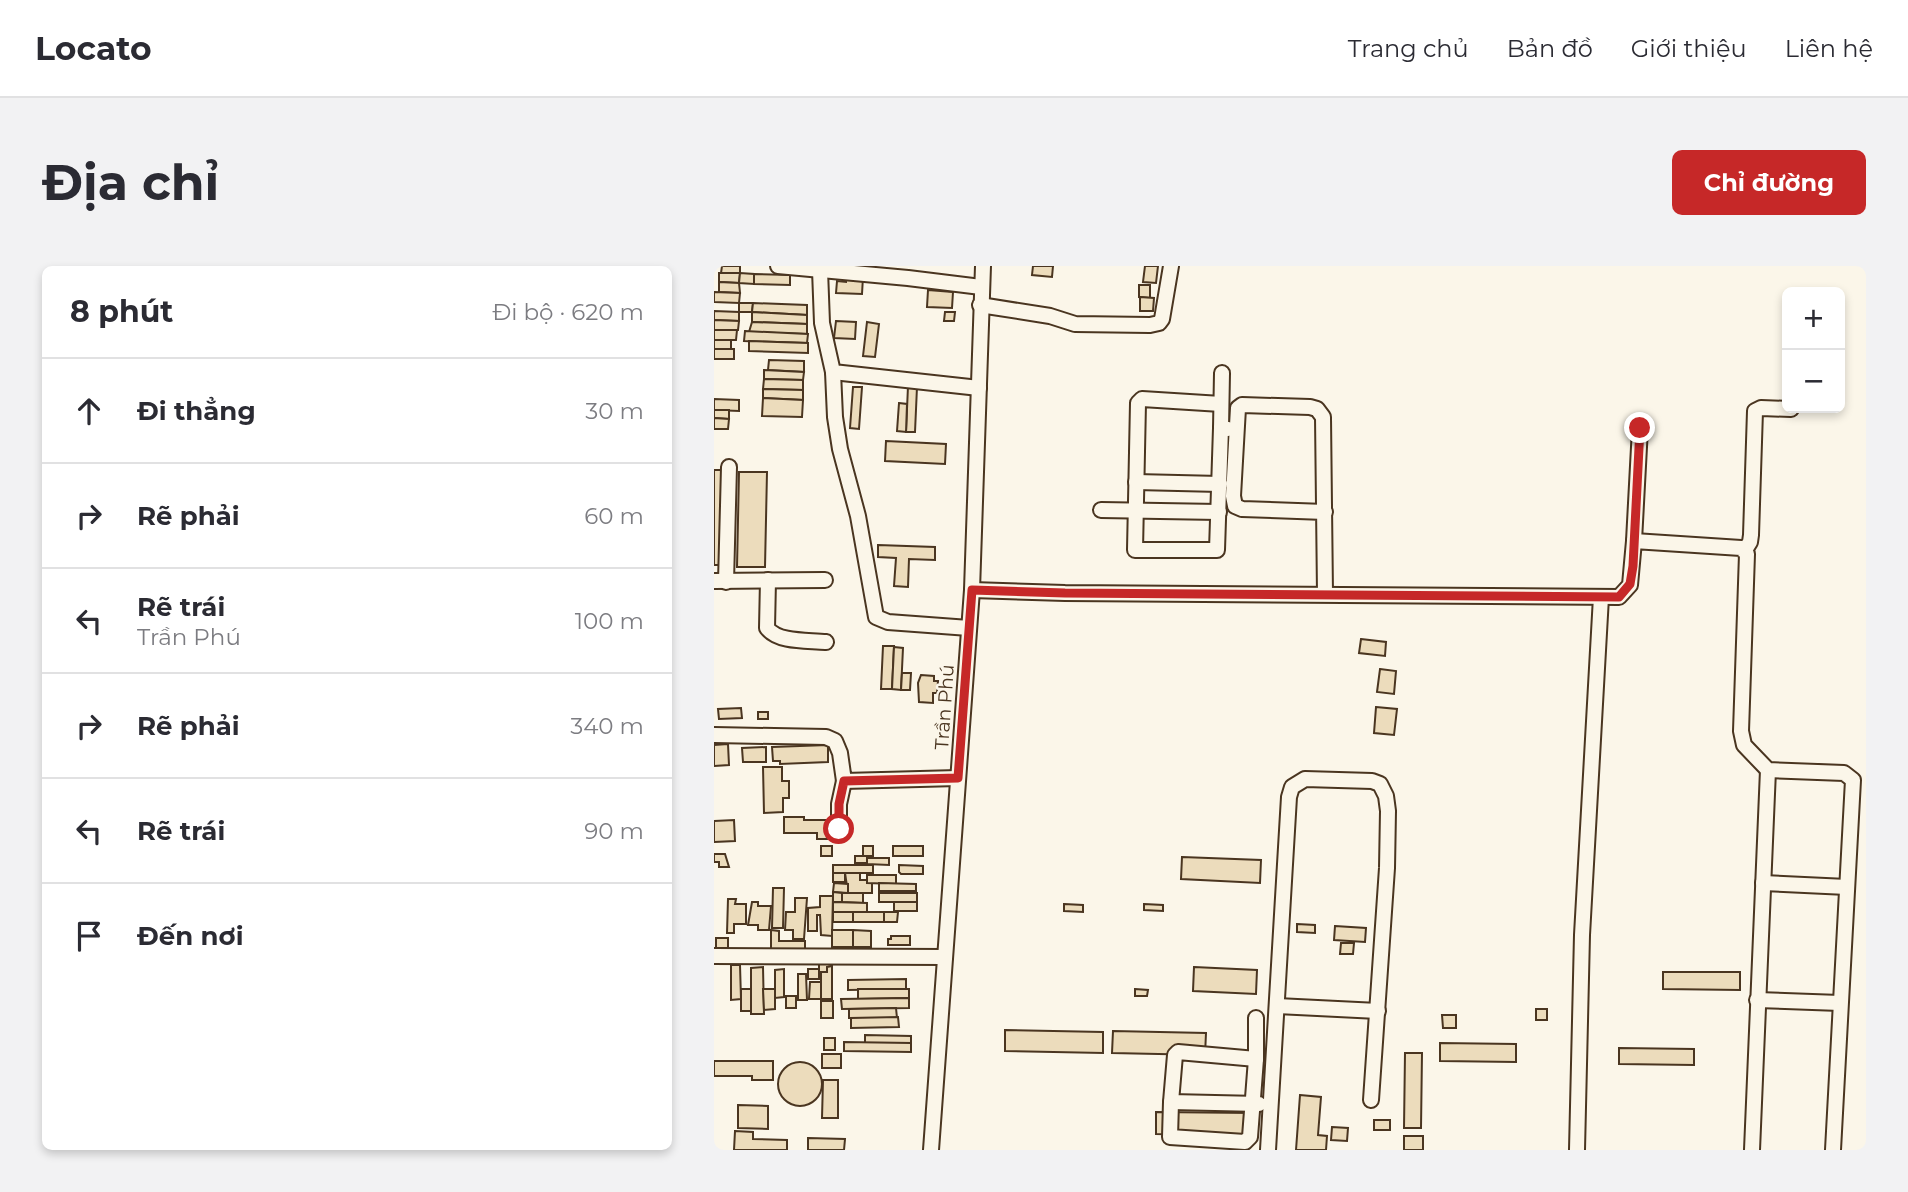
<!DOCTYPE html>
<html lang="vi">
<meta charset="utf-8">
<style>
body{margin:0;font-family:Montserrat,sans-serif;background:#f2f2f3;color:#2b2b33}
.controls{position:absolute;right:21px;top:21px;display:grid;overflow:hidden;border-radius:10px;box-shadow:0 4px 10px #0003}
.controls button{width:63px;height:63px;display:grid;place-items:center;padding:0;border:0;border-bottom:2px solid #e1e1e2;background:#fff;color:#2b2b33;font:35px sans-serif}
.stop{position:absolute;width:21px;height:21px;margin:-16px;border:5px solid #c62828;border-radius:50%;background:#fff}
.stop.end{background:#c62828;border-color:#fff;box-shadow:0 2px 7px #0008}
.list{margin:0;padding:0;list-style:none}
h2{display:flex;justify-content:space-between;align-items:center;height:91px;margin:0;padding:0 28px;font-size:30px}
h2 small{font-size:23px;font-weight:400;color:#7c7c81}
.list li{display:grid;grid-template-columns:46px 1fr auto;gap:21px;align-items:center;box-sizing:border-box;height:105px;padding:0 28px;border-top:2px solid #e1e1e2}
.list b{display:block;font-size:26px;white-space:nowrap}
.list p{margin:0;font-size:23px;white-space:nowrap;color:#7c7c81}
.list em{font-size:23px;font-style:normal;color:#7c7c81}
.icon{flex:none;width:38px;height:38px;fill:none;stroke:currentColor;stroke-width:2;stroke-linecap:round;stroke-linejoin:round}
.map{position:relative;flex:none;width:1152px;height:884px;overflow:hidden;border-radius:10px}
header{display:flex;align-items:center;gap:42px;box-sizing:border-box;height:98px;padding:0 35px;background:#fff;border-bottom:2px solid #e1e1e2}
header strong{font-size:33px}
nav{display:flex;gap:38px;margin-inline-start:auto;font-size:24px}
.intro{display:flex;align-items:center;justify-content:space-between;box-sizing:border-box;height:168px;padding:0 42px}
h1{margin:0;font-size:49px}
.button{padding:18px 32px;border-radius:10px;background:#c62828;color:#fff;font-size:24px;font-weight:700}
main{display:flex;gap:42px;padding:0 42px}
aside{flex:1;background:#fff;border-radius:10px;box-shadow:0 4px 10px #0003}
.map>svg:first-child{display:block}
</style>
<header>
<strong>Locato</strong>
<nav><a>Trang chủ</a><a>Bản đồ</a><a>Giới thiệu</a><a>Liên hệ</a></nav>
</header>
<div class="intro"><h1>Địa chỉ</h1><a class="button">Chỉ đường</a></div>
<main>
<aside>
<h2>8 phút<small>Đi bộ · 620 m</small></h2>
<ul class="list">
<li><svg class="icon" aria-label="ahead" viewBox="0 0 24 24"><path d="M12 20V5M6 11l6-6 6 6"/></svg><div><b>Đi thẳng</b></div><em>30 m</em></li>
<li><svg class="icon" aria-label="right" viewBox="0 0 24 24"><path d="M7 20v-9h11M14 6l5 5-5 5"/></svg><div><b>Rẽ phải</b></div><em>60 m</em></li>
<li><svg class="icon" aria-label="left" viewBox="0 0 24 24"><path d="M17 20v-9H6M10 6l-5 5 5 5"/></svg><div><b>Rẽ trái</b><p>Trần Phú</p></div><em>100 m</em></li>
<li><svg class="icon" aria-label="right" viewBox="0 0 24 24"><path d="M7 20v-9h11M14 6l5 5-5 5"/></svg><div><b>Rẽ phải</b></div><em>340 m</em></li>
<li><svg class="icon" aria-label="left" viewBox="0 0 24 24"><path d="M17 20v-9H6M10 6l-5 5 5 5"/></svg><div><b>Rẽ trái</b></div><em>90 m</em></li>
<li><svg class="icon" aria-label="arrive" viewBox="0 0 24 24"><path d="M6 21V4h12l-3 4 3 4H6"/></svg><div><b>Đến nơi</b></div></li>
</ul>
</aside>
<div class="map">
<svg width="1152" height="884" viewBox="0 0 1152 884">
<rect width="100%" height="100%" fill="#fbf6e9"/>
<g fill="#ecdcbc" stroke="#4a3520" stroke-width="2">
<path d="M8 0H26V7H7Z"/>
<path d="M319 0H339L338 11 318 9Z"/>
<path d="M431 0H444L442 17 429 16Z"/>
<path d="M5 7H26L25 17 5 16Z"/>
<path d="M26 7 40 8V18L25 17Z"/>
<path d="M40 8 76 9V19L40 18Z"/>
<path d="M132 10 149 11 148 28 122 27 123 15 132 16Z"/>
<path d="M5 16 25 17 26 27 5 26Z"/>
<path d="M425 19H436V32L425 31Z"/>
<path d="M214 24 239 26 238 42 213 41Z"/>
<path d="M0 26 26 27 25 37 0 36Z"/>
<path d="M426 31 440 32 439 45H426Z"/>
<path d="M25 37H39L38 46H25Z"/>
<path d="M39 37 93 39V49L38 46Z"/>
<path d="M0 45 25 46V55L0 54Z"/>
<path d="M38 46 93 49V58L38 56Z"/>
<path d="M231 46H241L240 55H230Z"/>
<path d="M0 54 25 55 24 64H0Z"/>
<path d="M122 55 142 56 141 73 120 72Z"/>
<path d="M38 56 93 58V68L35 66Z"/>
<path d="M153 56 165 58 161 91 149 90Z"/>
<path d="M0 64H23L22 74H0Z"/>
<path d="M31 65 94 68 93 77 30 75Z"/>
<rect x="0" y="74" width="17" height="9"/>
<path d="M35 75 94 77V87L35 85Z"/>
<rect x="0" y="83" width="20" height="10"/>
<path d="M55 94 90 95V106L54 104Z"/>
<path d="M50 104 90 106 89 114 50 113Z"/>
<path d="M50 113 89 114V124L49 123Z"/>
<path d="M194 120 203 121 201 166H192Z"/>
<path d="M139 121H148L145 163 136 162Z"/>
<path d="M49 123 89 124V134L49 132Z"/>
<path d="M49 132 89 134 88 151 48 150Z"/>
<path d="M0 133 25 134V145L0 144Z"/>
<path d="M185 137 193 138 192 166 183 165Z"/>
<path d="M0 144H15V153L0 152Z"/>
<path d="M0 152 15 153 14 163H0Z"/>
<path d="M172 175 232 178 231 198 171 195Z"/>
<path d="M0 204H8L7 299H0Z"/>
<path d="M25 206H53L51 301H23Z"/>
<path d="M164 279 221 281V294L195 293 194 321 180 320 182 292 164 291Z"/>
<path d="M647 373 672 376 671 390 645 387Z"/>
<path d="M169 380H180L178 423H167Z"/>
<path d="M180 381 189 382 187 424 178 423Z"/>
<path d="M666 403 682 405 680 428 663 426Z"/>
<path d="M188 407H197L196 424H187Z"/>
<path d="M207 409 220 410V415H224L223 427H219V437L205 436 204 417Z"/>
<path d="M662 441 683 443 680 469 660 467Z"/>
<path d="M27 442 28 452 5 453 4 443Z"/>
<rect x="44" y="446" width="10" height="7"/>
<path d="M14 478 15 499 0 500V479Z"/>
<path d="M114 479V496L66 498V495H59L58 481Z"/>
<path d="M52 481V496H29L28 482Z"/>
<path d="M49 501H68V515H75V532H69V546L50 547Z"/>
<path d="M70 551H90V554H112L113 573H103V567H70Z"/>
<path d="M20 554 21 575 0 576V555Z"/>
<rect x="107" y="580" width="11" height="10"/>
<rect x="149" y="580" width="10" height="10"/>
<rect x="179" y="580" width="30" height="10"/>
<path d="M0 588H11L15 601H5V596H0Z"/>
<rect x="141" y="590" width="12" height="7"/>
<path d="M468 591 547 594 546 617 467 613Z"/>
<path d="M153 592H175V599L153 598Z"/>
<rect x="119" y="599" width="40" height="8"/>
<path d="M185 599 209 600V608H187L185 606Z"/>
<rect x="119" y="607" width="12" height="9"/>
<path d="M131 607H146V614H153V617H158V627H134Z"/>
<path d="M153 609H182V618L153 617Z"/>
<path d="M120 617 134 618V627L119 626Z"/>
<path d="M165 617 202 618V625H165Z"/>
<path d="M59 622H70L69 662H58Z"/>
<path d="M119 626 128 627V636H119Z"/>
<path d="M128 627H149V637L128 636Z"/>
<rect x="165" y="627" width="38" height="9"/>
<path d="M106 630H119L118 670 107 669 106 649H103V665H94V642L106 641Z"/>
<path d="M81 632H93L90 673H79V664H71L72 646H81Z"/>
<path d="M14 633H22L21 638H32V658H20V667H13Z"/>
<path d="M38 636H44V640H57L55 664H44V659H34Z"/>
<path d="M119 636 153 637V646H119Z"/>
<rect x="180" y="636" width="23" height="9"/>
<path d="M350 638 369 639V646L350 645Z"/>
<path d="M430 638 449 639V645L430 644Z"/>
<rect x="119" y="646" width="20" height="10"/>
<rect x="139" y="646" width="31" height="10"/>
<path d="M170 646H184L183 656H170Z"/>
<path d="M583 658 601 659V667L583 666Z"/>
<path d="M621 660 652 662 651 676 620 674Z"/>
<path d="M57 664 65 665V675H91V684H57Z"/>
<rect x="118" y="664" width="21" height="17"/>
<path d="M139 664 157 665V681H139Z"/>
<path d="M177 670H196V679H174V673H177Z"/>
<rect x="2" y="672" width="12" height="10"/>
<path d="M627 677H640L639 688H626Z"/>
<path d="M105 692H118V700L113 701V706H105Z"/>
<path d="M17 699H26L27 733 17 734Z"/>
<path d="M118 700V733H107V706H113V701Z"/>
<path d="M49 701 50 748H37V702Z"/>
<path d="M480 701 543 704 542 728 479 725Z"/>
<path d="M70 703V731L61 732V704Z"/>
<rect x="94" y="703" width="11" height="10"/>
<path d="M949 706H1026V724L949 723Z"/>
<path d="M84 708H92L93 734H84Z"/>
<path d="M192 713V723L134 724V714Z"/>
<path d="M96 716H107V733H95Z"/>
<rect x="27" y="723" width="10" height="22"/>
<path d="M49 723H61V743L50 744Z"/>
<path d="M144 723H195V732L144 733Z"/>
<path d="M421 723 434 724 433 730H421Z"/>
<rect x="72" y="730" width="10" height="12"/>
<path d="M195 732V742L128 743 127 733Z"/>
<rect x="107" y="735" width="12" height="17"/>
<path d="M182 742 183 752H135V743Z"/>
<rect x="822" y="743" width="11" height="11"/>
<path d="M728 749H742V762H729Z"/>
<path d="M184 751 185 761 137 762V752Z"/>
<path d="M291 764 389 766V787L291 785Z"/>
<path d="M399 765 492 767 491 789 398 787Z"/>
<path d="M151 769 197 770V777H151Z"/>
<rect x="110" y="772" width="11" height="12"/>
<path d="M130 776 197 777V786L130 785Z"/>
<path d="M726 777 802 778V796L726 795Z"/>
<path d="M905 782 980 783V799L905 798Z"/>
<path d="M691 787H708L707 862H690Z"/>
<rect x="108" y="788" width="19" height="14"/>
<path d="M0 795H59V814H38V810H0Z"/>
<circle cx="86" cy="818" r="22"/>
<path d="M109 814H124V852H108Z"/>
<path d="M586 829 607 831 604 869 613 870 612 884H582Z"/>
<path d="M24 839 54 840V863L24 862Z"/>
<path d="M442 846 538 847V870L442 868Z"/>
<rect x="660" y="854" width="16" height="10"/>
<path d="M618 861 634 862 633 875 617 874Z"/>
<path d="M21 865 39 866V873L73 874V884H20Z"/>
<rect x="690" y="870" width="19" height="14"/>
<path d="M94 872 131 873 130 884H94Z"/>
</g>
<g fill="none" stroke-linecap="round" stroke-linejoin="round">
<defs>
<g id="minor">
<path d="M64 0 194 12 267 21"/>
<path d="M106 4 108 57 119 106 265 122"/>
<path d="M266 39 336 50 361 58 436 59 445 57 448 53 457 0"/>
<path d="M119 106 121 151 126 183 144 250 162 351 174 356 255 362"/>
<path d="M508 107 507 162 514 163"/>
<path d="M507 162 503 284H421L424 137 428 133 507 138"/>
<path d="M422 216 506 218"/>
<path d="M387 244 505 246"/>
<path d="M920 275 926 162"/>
<path d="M1031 284 1036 276 1037 269 1041 145 1047 142 1077 143"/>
<path d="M54 314 53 362C65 377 94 374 112 376"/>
<path d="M0 315 111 314"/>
<path d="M12 316 15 201"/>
<path d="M258 324 351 327 905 331 916 319 920 275 1027 282 1033 288 1027 465 1030 479 1054 504 1130 507 1139 514 1119 884"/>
<path d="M611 328 609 151 603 143 596 141 528 139 524 142 519 230 521 240 528 243 611 246"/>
<path d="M0 469 112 471 121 475 126 487 130 515 244 512"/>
<path d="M125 563V538L130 515"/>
<path d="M1049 617 1133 621"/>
<path d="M0 690 231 691"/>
<path d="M1043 734 1126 737"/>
<path d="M563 740 664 745"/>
<path d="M542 793 464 786 461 789 457 836 545 838"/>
<path d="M457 836 456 871 531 876 536 871 542 793V752"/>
<path d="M217 884 258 324 269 0"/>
<path d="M554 884 575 531 578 521 591 513 658 515 666 518 672 530 674 545 673 602 657 834"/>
<path d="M863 884 868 669 887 331"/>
<path d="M1038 884 1054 504"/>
</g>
</defs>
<use href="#minor" stroke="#4a3520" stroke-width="18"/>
<use href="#minor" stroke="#fbf6e9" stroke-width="14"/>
</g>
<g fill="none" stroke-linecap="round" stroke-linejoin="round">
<path stroke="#c62828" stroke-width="9" d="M125 563V538L130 515 244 512 258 324 351 327 905 331 916 318 919 300 926 162"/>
</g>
<g text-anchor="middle" stroke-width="5" stroke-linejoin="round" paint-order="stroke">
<g font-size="19" fill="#4a3520" stroke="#fbf6e9">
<text transform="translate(230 441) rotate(-86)" y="7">Trần Phú</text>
</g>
</g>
</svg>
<div class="controls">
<button>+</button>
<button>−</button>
</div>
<div class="stop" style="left:125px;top:563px"></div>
<div class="stop end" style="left:926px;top:162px"></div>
</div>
</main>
